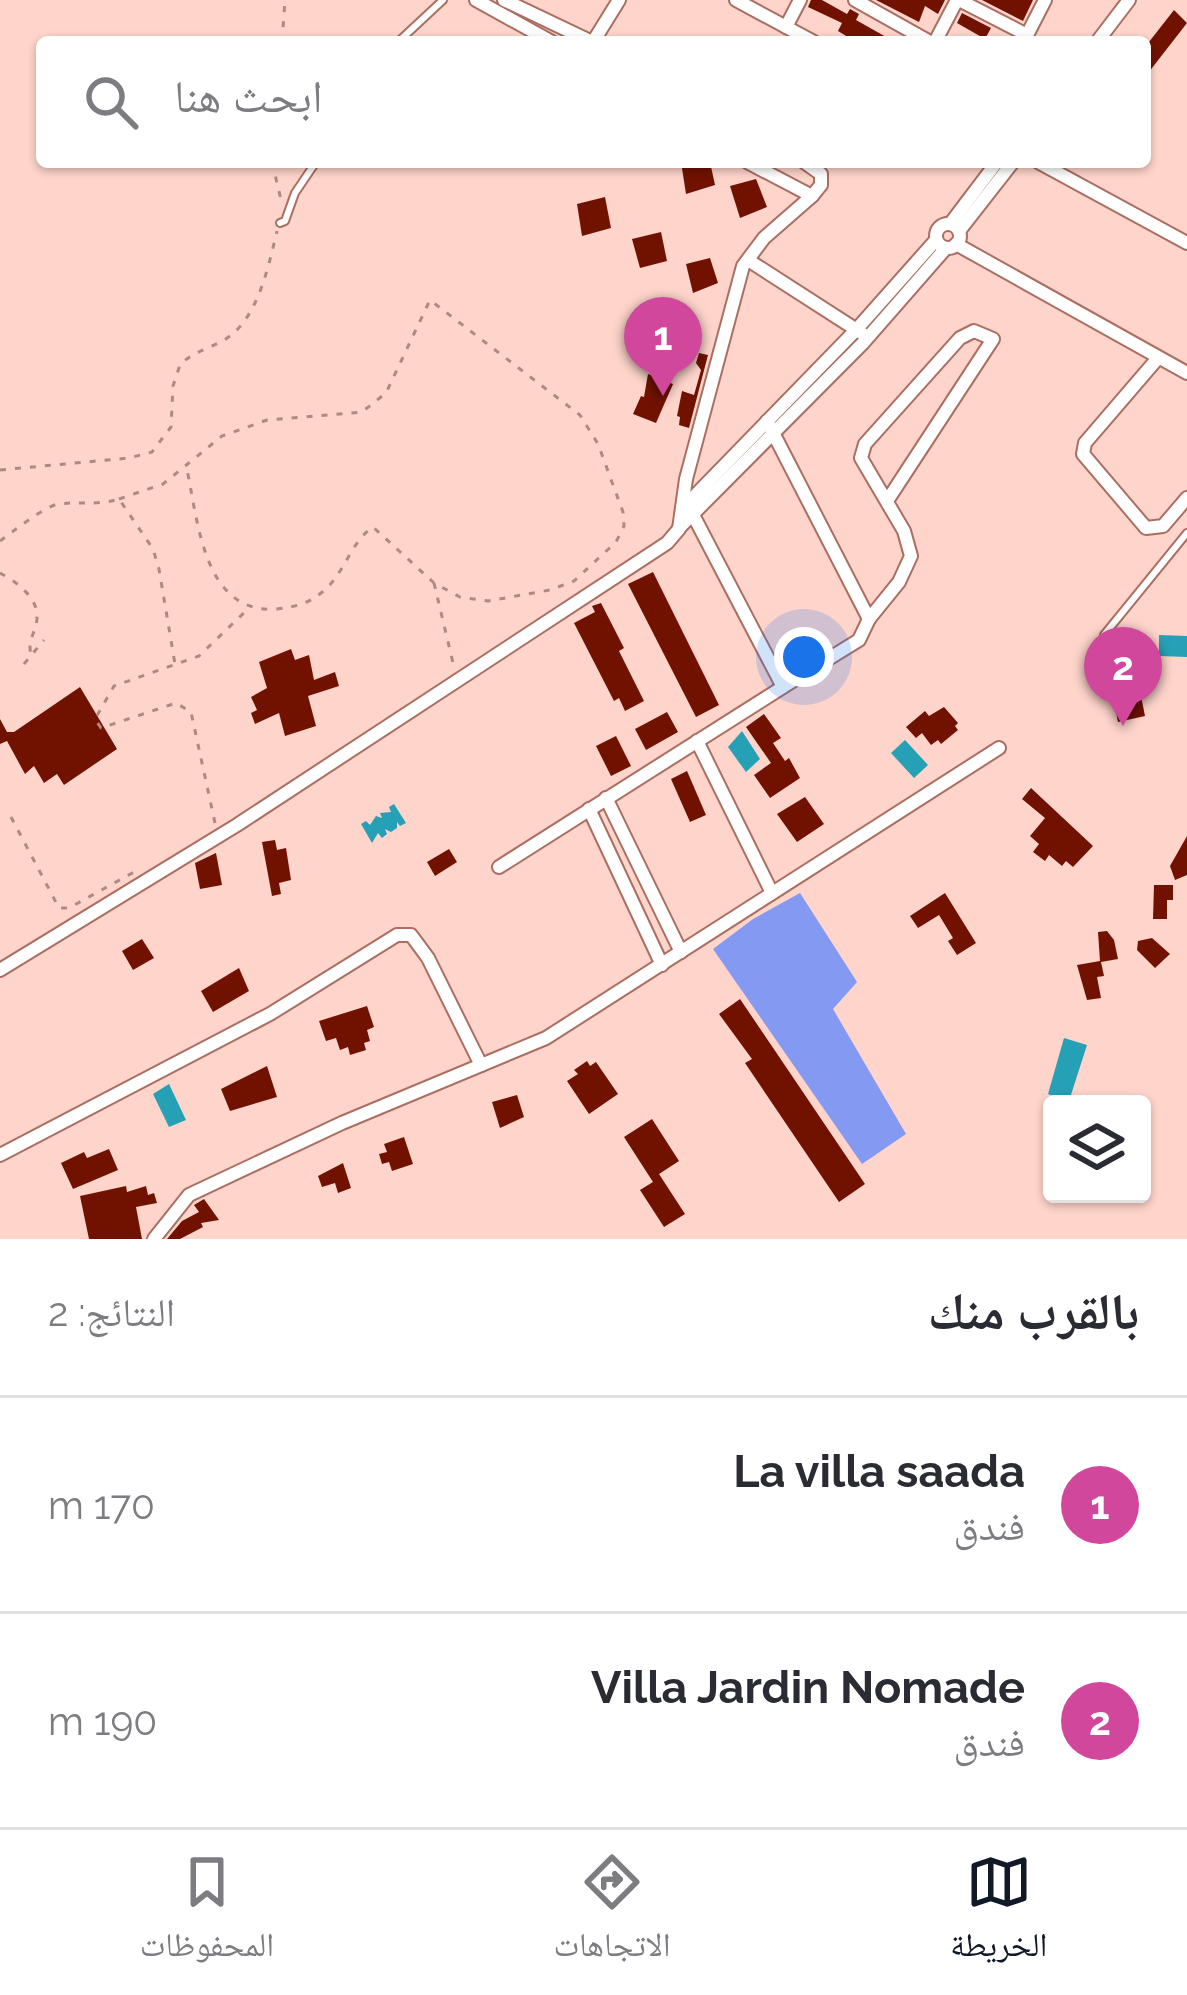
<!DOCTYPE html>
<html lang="ar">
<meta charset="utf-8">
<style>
body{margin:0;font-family:Raleway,"Noto Naskh Arabic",sans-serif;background:#f7f7f7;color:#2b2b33;direction:rtl}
.controls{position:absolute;right:36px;bottom:36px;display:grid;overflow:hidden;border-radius:12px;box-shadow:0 3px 9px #0004}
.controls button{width:108px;height:108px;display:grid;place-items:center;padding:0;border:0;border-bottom:3px solid #e1e1e2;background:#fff;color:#2b2b33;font:60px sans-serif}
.you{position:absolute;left:804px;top:657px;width:42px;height:42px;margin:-30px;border:9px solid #fff;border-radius:50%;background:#1a73e8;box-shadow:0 0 0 18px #1a73e833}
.badge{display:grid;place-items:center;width:78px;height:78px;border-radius:50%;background:#111827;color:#fff;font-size:39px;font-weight:700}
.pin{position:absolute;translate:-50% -99px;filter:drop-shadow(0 3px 6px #0008)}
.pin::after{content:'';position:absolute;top:63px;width:42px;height:36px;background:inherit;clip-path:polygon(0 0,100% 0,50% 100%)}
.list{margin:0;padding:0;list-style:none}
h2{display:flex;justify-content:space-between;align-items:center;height:156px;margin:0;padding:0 48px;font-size:51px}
h2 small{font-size:39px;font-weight:400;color:#7c7c81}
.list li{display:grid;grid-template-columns:78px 1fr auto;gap:36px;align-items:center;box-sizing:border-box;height:216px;padding:0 48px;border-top:3px solid #e1e1e2}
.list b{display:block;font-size:45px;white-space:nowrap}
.list p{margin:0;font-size:39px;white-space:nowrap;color:#7c7c81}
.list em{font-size:39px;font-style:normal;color:#7c7c81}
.icon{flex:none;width:66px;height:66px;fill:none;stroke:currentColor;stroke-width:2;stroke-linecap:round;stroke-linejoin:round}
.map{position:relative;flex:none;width:1187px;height:1239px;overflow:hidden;direction:ltr}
.search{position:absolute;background:#fff;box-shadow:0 3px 9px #0004;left:36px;right:36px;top:36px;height:132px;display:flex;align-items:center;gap:30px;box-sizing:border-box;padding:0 42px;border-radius:12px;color:#7c7c81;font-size:45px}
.sheet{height:588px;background:#fff}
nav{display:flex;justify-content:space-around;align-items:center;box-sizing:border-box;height:168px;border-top:3px solid #e1e1e2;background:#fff;font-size:33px;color:#7c7c81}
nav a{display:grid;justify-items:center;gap:6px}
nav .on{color:#111827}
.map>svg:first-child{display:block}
</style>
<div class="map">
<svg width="1187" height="1239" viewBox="0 0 1187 1239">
<rect width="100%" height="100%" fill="#fed4cb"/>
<path fill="#8499f1" d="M800 893 857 982 833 1009 906 1134 862 1164 713 949 753 919Z"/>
<g fill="#26a0b5">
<path d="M1159 635 1187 636V657L1159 656Z"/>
<path d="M742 731 760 759 746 772 728 747Z"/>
<path d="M905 740 928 765 914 778 891 753Z"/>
<path d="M394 804 406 823 400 826 397 822V828L391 832 385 829 387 834 382 838 378 833 372 843 361 824 366 821 370 825 376 816 382 818 380 813 391 812 389 807Z"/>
<path d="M1064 1038 1087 1045 1069 1101 1048 1094Z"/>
<path d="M169 1084 186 1120 169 1127 153 1094Z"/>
</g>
<g fill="#711201">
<path d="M811 0H822L847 14 850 9 859 14 856 20 895 42H856L838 31 842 23 808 7Z"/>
<path d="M876 0H945L938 14 925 6 919 22Z"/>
<path d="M982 0H1033L1023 21Z"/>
<path d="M1174 10 1187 23 1145 77V47Z"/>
<path d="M962 13 991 28 985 39 957 23Z"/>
<path d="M681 162H710L715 185 686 194Z"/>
<path d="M756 179 767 207 740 218 730 186Z"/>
<path d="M605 197 611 228 582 236 577 204Z"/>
<path d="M661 232 667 261 640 268 632 239Z"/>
<path d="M710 258 718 283 693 293 686 264Z"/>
<path d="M699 353 708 355 689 428 679 425 680 417 677 416 682 391 694 395 701 370 696 363Z"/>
<path d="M648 374 673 384 656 423 633 414 641 396 644 397Z"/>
<path d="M653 572 719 705 696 717 628 584Z"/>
<path d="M601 603 624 648 619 651 644 701 625 711 619 698 614 701 574 623 595 612 592 606Z"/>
<path d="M291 649 295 660 309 655 314 680 335 672 339 686 308 696 316 726 285 736 279 713 255 724 251 713 257 710 251 697 267 688 259 662Z"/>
<path d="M80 687 117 749 64 785 57 774 44 783 34 766 25 774 7 741 0 744V719L7 732H14Z"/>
<path d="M1141 696 1145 716 1118 722 1114 702Z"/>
<path d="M944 707 958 723 955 726 958 730 941 744 938 740 931 745 922 733 916 738 906 727 925 711 929 716Z"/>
<path d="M667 712 678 732 646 750 635 729Z"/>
<path d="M764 714 781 738 773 743 785 761 789 758 800 778 770 798 754 775 771 763 746 727Z"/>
<path d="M616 736 631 766 611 776 596 746Z"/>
<path d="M687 771 706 815 690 822 671 779Z"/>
<path d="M1031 788 1093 846 1073 867 1066 861 1062 866 1049 855 1045 861 1033 852 1039 844 1030 836 1045 818 1022 799Z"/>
<path d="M805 797 824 824 797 842 777 814Z"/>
<path d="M1187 836V875L1175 880 1170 866Z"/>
<path d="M275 840 277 850 286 848 291 880 279 883 281 894 272 896 262 842Z"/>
<path d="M449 849 457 862 435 876 427 862Z"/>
<path d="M216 853 222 885 200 889 195 863Z"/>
<path d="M1154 885H1173V900H1167V919H1153Z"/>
<path d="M945 893 976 943 957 955 948 941 953 938 939 915 918 928 910 916Z"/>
<path d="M1107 931 1114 940 1118 959 1101 962 1104 976 1097 977 1101 998 1087 1000 1077 965 1100 961 1098 932Z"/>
<path d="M1152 938 1170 954 1155 968 1137 950 1138 941Z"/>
<path d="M142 939 154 958 133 970 122 951Z"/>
<path d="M239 968 249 991 213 1012 201 991Z"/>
<path d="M740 999 865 1184 839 1202 745 1063 752 1059 719 1014Z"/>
<path d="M367 1006 374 1027 367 1030 370 1041 364 1043 366 1050 350 1055 348 1047 340 1050 336 1038 326 1041 319 1021Z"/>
<path d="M587 1061 590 1066 596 1062 618 1094 589 1114 567 1081 578 1074 574 1070Z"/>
<path d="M267 1066 277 1097 230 1111 221 1089Z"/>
<path d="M517 1095 524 1117 500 1128 492 1102Z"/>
<path d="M652 1119 679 1161 659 1174 685 1214 664 1227 640 1190 653 1182 624 1137Z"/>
<path d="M404 1137 413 1164 392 1171 389 1162 382 1164 379 1154 387 1152 384 1144Z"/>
<path d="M109 1149 118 1170 73 1189 61 1163 84 1152 87 1158Z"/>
<path d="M343 1163 351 1188 338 1193 335 1183 322 1187 318 1176Z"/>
<path d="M126 1186 127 1192 146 1186 148 1195 154 1193 157 1203 136 1207 142 1239H89L80 1196Z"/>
<path d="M204 1199 219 1220 201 1223 203 1227 180 1239H167L182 1221 199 1212 194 1205Z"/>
</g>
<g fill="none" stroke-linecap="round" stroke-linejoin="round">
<defs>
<g id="lane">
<path d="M398 42 443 0"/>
<path d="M280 223 285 221 295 193 316 162"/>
<path d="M1104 635 1187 533"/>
</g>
<g id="street">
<path d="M476 0 552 42"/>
<path d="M504 0 592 42"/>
<path d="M736 0 814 42"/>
<path d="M855 0 930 42"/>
<path d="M959 0 1027 35"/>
<path d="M786 27 800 0"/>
<path d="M1024 41 1045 0"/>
<path d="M593 42 619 0"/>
<path d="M935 42 957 0"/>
<path d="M1097 42 1129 0"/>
<path d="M804 162 821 174V185L812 196"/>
<path d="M1038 162 1187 243"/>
<circle cx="948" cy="236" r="12"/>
<path d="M950 224 997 162"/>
<path d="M959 231 1013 162"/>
<path d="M956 244 1187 373"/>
<path d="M748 260 863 334"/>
<path d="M1158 358 1085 443 1083 454 1146 528 1163 526 1187 498"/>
<path d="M767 421 869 619 899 582 911 556 904 531 861 458 865 444 960 338 974 331 993 339 887 501"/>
<path d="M682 509 856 330 936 240"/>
<path d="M691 511 783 687 859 640 869 619"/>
<path d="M679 528 863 343 946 248"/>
<path d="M697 741 772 893"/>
<path d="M606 798 681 952"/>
<path d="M589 809 662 965"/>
<path d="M499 867 783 687"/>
<path d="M0 970 237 825 667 543 679 529 686 479 743 266 764 238 812 196 747 162"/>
<path d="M0 1155 270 1014 397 935H411L428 958 481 1065"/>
<path d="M154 1239 189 1195 342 1123 546 1038 999 748"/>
</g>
</defs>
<use href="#lane" stroke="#ab6e61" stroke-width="10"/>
<use href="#street" stroke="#ab6e61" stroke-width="16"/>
<g stroke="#ad8a83" stroke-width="3" stroke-dasharray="6 9" stroke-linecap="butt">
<path d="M282 42 285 0"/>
<path d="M272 162 282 204"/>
<path d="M0 470 129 458 152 452 171 427 173 386 180 365C194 350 214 348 230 336 259 314 269 264 277 231"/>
<path d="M119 499 163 484 222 436 267 420 362 412 386 393 430 300 580 415 598 444 623 512 624 526 616 542 574 581 550 590 488 601 460 597 434 583 373 527C350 542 344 576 321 593 308 604 294 607 277 609 202 615 198 518 186 465"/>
<path d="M0 541C11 533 46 505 59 504 81 501 95 506 119 499L153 549 159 569 175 664"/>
<path d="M0 573C15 581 38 597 37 617 37 632 27 638 31 655"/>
<path d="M434 583 454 667"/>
<path d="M24 664 44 640"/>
<path d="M11 817 59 908H69L136 871"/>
<path d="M215 823 191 712 176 703 101 728 95 719 114 686 199 656 250 607"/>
</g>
<use href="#lane" stroke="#fff" stroke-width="6"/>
<use href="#street" stroke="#fff" stroke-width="12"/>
</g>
</svg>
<div class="controls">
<button><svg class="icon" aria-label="layers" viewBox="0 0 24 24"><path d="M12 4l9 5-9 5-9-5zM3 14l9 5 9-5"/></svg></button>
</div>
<div class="you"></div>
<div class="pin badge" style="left:663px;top:396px;background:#d1479c">1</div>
<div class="pin badge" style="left:1123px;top:726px;background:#d1479c">2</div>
<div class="search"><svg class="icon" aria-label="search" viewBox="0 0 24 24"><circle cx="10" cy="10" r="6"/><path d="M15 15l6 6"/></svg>ابحث هنا</div>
</div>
<section class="sheet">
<h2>بالقرب منك<small>النتائج: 2</small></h2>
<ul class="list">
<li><span class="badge" style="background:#d1479c">1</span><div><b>La villa saada</b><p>فندق</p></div><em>170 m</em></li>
<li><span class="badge" style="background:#d1479c">2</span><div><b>Villa Jardin Nomade</b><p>فندق</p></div><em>190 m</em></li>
</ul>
</section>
<nav>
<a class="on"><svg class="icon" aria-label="map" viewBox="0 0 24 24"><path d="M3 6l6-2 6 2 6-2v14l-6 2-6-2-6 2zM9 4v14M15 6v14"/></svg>الخريطة</a>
<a><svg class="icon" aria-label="directions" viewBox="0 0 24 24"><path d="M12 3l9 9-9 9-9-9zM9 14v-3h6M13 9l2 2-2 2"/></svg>الاتجاهات</a>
<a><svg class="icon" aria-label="saved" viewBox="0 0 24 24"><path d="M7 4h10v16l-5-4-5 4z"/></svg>المحفوظات</a>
</nav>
